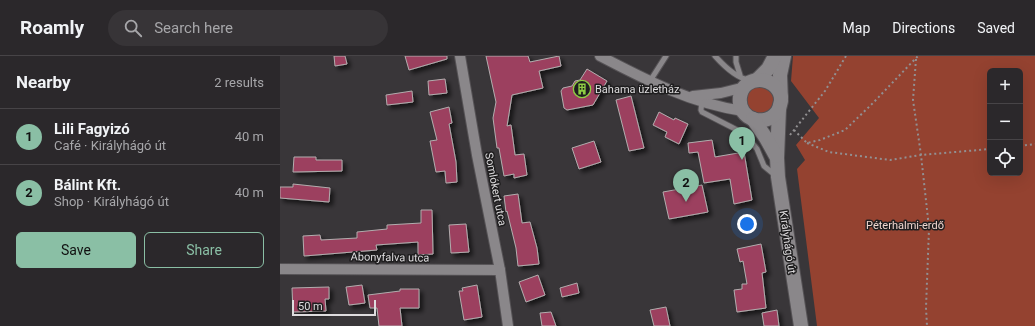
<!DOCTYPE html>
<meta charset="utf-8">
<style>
body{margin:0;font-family:Roboto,sans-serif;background:#373437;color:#f1f3f6}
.controls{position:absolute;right:12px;top:12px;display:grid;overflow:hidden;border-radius:6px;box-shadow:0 4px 16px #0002}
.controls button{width:36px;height:36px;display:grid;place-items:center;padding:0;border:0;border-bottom:1px solid #474447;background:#2b282b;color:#f1f3f6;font:20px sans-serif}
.scale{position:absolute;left:12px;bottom:10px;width:84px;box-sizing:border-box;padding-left:4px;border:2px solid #dedcde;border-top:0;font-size:11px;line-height:14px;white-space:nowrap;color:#dedcde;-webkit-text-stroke:3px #1f1e1f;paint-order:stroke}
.you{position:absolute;left:467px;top:168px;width:14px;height:14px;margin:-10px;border:3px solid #fff;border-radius:50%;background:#1a73e8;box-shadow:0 0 0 6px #1a73e833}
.badge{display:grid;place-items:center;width:26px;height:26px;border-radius:50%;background:#8abfa5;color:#111;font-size:13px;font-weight:700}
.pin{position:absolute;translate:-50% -33px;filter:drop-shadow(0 1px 2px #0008)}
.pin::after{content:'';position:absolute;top:21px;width:14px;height:12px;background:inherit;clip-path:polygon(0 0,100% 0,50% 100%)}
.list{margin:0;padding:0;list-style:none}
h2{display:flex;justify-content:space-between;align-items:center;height:52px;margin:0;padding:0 16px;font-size:17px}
h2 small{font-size:13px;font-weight:400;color:#a6a6a9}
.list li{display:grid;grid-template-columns:26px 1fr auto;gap:12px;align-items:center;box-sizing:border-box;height:56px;padding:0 16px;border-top:1px solid #474447}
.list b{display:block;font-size:15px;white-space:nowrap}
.list p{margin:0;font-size:13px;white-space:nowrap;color:#a6a6a9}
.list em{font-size:13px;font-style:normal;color:#a6a6a9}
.actions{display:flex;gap:8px;padding:12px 16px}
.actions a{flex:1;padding:9px 0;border:1px solid #8abfa5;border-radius:6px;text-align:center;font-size:14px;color:#8abfa5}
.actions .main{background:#8abfa5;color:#111}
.icon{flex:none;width:22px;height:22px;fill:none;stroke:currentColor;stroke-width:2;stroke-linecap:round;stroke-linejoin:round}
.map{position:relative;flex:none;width:755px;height:270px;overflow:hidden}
header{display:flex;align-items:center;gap:24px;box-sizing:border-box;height:56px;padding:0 20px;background:#2b282b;border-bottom:1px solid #474447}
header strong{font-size:19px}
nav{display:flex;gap:22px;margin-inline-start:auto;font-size:14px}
.search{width:280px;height:36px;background:#373437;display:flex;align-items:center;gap:10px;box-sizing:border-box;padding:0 14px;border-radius:22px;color:#a6a6a9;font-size:15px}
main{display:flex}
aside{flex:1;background:#2b282b}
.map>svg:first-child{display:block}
</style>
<header>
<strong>Roamly</strong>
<div class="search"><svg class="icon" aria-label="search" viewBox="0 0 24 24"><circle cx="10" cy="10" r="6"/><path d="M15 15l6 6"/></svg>Search here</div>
<nav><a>Map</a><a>Directions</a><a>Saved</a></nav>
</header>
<main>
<aside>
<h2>Nearby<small>2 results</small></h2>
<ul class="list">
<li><span class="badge">1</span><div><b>Lili Fagyizó</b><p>Café · Királyhágó út</p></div><em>40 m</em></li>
<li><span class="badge">2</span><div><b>Bálint Kft.</b><p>Shop · Királyhágó út</p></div><em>40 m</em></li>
</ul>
<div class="actions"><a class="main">Save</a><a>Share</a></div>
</aside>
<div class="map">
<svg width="755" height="270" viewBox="0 0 755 270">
<defs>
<filter id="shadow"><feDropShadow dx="3.5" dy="3.5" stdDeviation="2" flood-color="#0009"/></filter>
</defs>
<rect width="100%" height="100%" fill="#393639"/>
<g fill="#944230" fill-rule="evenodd">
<path d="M513 0H755V270H537L517 113 525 104 516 89 539 62 511 25ZM710 15H740V117H710Z"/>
<circle cx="480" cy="44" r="14"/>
</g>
<g fill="#9c3f5e" stroke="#b2adae" filter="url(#shadow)">
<path d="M54 0H65L67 8 55 10Z"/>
<path d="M125 0H167V3L129 14Z"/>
<path d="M206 0H248L250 6 279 0 281 10 259 15 263 32 232 39 227 70 231 69 235 99 244 98 247 119 234 122V118L224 120 219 92H217L213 62 216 46Z"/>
<path d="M307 13 327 25 313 49 287 54 284 52 281 35 283 32 292 30 295 25 300 24Z"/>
<path d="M165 23 167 37 149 39 148 25Z"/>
<path d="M132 35 133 46 107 49 106 39Z"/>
<path d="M351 40 364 92 349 95 336 44Z"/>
<path d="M169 51 172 67 169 68 176 106 177 126 166 127 165 115 156 116 150 85 157 84 150 56Z"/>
<path d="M379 56 394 64 395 62 408 68 399 88 385 81 387 76 373 69Z"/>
<path d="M432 84 435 101 464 96 472 144 454 148 450 123 424 127 418 96 409 97 408 87Z"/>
<path d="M314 85 321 106 299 113 292 92Z"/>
<path d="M14 101H36V104H62V115L13 116Z"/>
<path d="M13 128 50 132 49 146 0 142V131H13Z"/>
<path d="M422 129 428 156 389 163 383 136Z"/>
<path d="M238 138 242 167 250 166 257 192 259 208 238 210 236 192 227 155 226 156 224 140Z"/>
<path d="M141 154H152L153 198 138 199V186L96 189 97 194 24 200 23 180 40 179 41 184 77 182V176L107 173V169L141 167Z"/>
<path d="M186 168 189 196 171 197 169 169Z"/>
<path d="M481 188 486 216 482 217 486 252 457 256 454 234 462 233V228H467L463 205 460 206 457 193Z"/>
<path d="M258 219 265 239 246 246 239 226Z"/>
<path d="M297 227 299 237 282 241 280 232Z"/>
<path d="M82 229 85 247 69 249 66 231Z"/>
<path d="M197 229 202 261 184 264 179 235H183L182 232Z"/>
<path d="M49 231V243H45L46 255 13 256 12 232Z"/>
<path d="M120 233H139V252H120L122 270H99L97 252H90L88 239 120 235Z"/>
<path d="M386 251 390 270H374L370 254Z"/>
<path d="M497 254 499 270H484L482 257Z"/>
<path d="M271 256 276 270H262L260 257Z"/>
</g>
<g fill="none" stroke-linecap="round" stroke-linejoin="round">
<defs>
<g id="lane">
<path d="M435 0C444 10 456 22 469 24"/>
<path d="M456 0V6L460 19"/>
<path d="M370 25 386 0"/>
<path d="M422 45 421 54 422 56 465 78 477 93 484 110 495 119"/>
</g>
<g id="street">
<path d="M180 0 197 99 220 214 228 270"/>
<path d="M320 0C366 24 410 47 463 55"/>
<path d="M413 40 441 37 465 31"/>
<path d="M0 213 220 214"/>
</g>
<g id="secondary">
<path d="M504 0 500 19 501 45 499 53 497 102 498 121 521 270"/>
<path d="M477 24 488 13 495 0"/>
<path d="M499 53C488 73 457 65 460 41 463 18 496 19 501 41"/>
<path d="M473 63 486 82 496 100"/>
</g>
</defs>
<use href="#lane" stroke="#555255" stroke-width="7"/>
<use href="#street" stroke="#555255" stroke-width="12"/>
<use href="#secondary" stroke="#555255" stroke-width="16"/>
<g stroke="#929092" stroke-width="2" stroke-dasharray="2 3" stroke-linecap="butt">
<path d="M636 3 633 44 641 99 649 172 646 252 647 270"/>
<path d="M514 74 527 87 540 84 565 74 593 47 638 0"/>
<path d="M510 79 545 35 566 0"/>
<path d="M527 87 549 96 610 104 641 99 710 93"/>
<path d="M740 90 755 88"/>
</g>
<use href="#lane" stroke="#8a878a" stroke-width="5"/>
<use href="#street" stroke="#8a878a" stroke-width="10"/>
<use href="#secondary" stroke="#8a878a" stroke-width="14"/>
</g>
<defs>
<symbol id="building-ring" viewBox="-11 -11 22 22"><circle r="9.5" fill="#1f1e1f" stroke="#8ece43" stroke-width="1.5"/><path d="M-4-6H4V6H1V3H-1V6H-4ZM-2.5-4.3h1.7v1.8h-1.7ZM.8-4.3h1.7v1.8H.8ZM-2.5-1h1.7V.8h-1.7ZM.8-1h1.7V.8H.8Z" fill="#8ece43"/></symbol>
</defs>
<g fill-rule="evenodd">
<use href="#building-ring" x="292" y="23" width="20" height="20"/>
</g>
<g text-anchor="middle" stroke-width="3" stroke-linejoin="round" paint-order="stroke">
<g font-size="11" fill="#dedcde" stroke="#1f1e1f" text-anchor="start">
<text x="315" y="37">Bahama üzletház</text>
</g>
<g font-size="11" fill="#dedcde" stroke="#1f1e1f">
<text transform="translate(216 133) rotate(79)" y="4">Somlókert utca</text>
<text transform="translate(508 186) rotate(82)" y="4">Királyhágó út</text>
<text transform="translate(110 201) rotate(1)" y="4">Abonyfalva utca</text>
</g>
<g font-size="11" fill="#f0d5ce" stroke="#1f1e1f">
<text x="625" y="173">Péterhalmi-erdő</text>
</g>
</g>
</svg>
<div class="controls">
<button>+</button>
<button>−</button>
<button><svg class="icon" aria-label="locate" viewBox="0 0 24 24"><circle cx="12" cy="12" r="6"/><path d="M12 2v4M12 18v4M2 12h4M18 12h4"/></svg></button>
</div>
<div class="scale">50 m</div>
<div class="you"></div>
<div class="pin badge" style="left:462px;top:104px">1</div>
<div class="pin badge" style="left:406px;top:146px">2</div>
</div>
</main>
